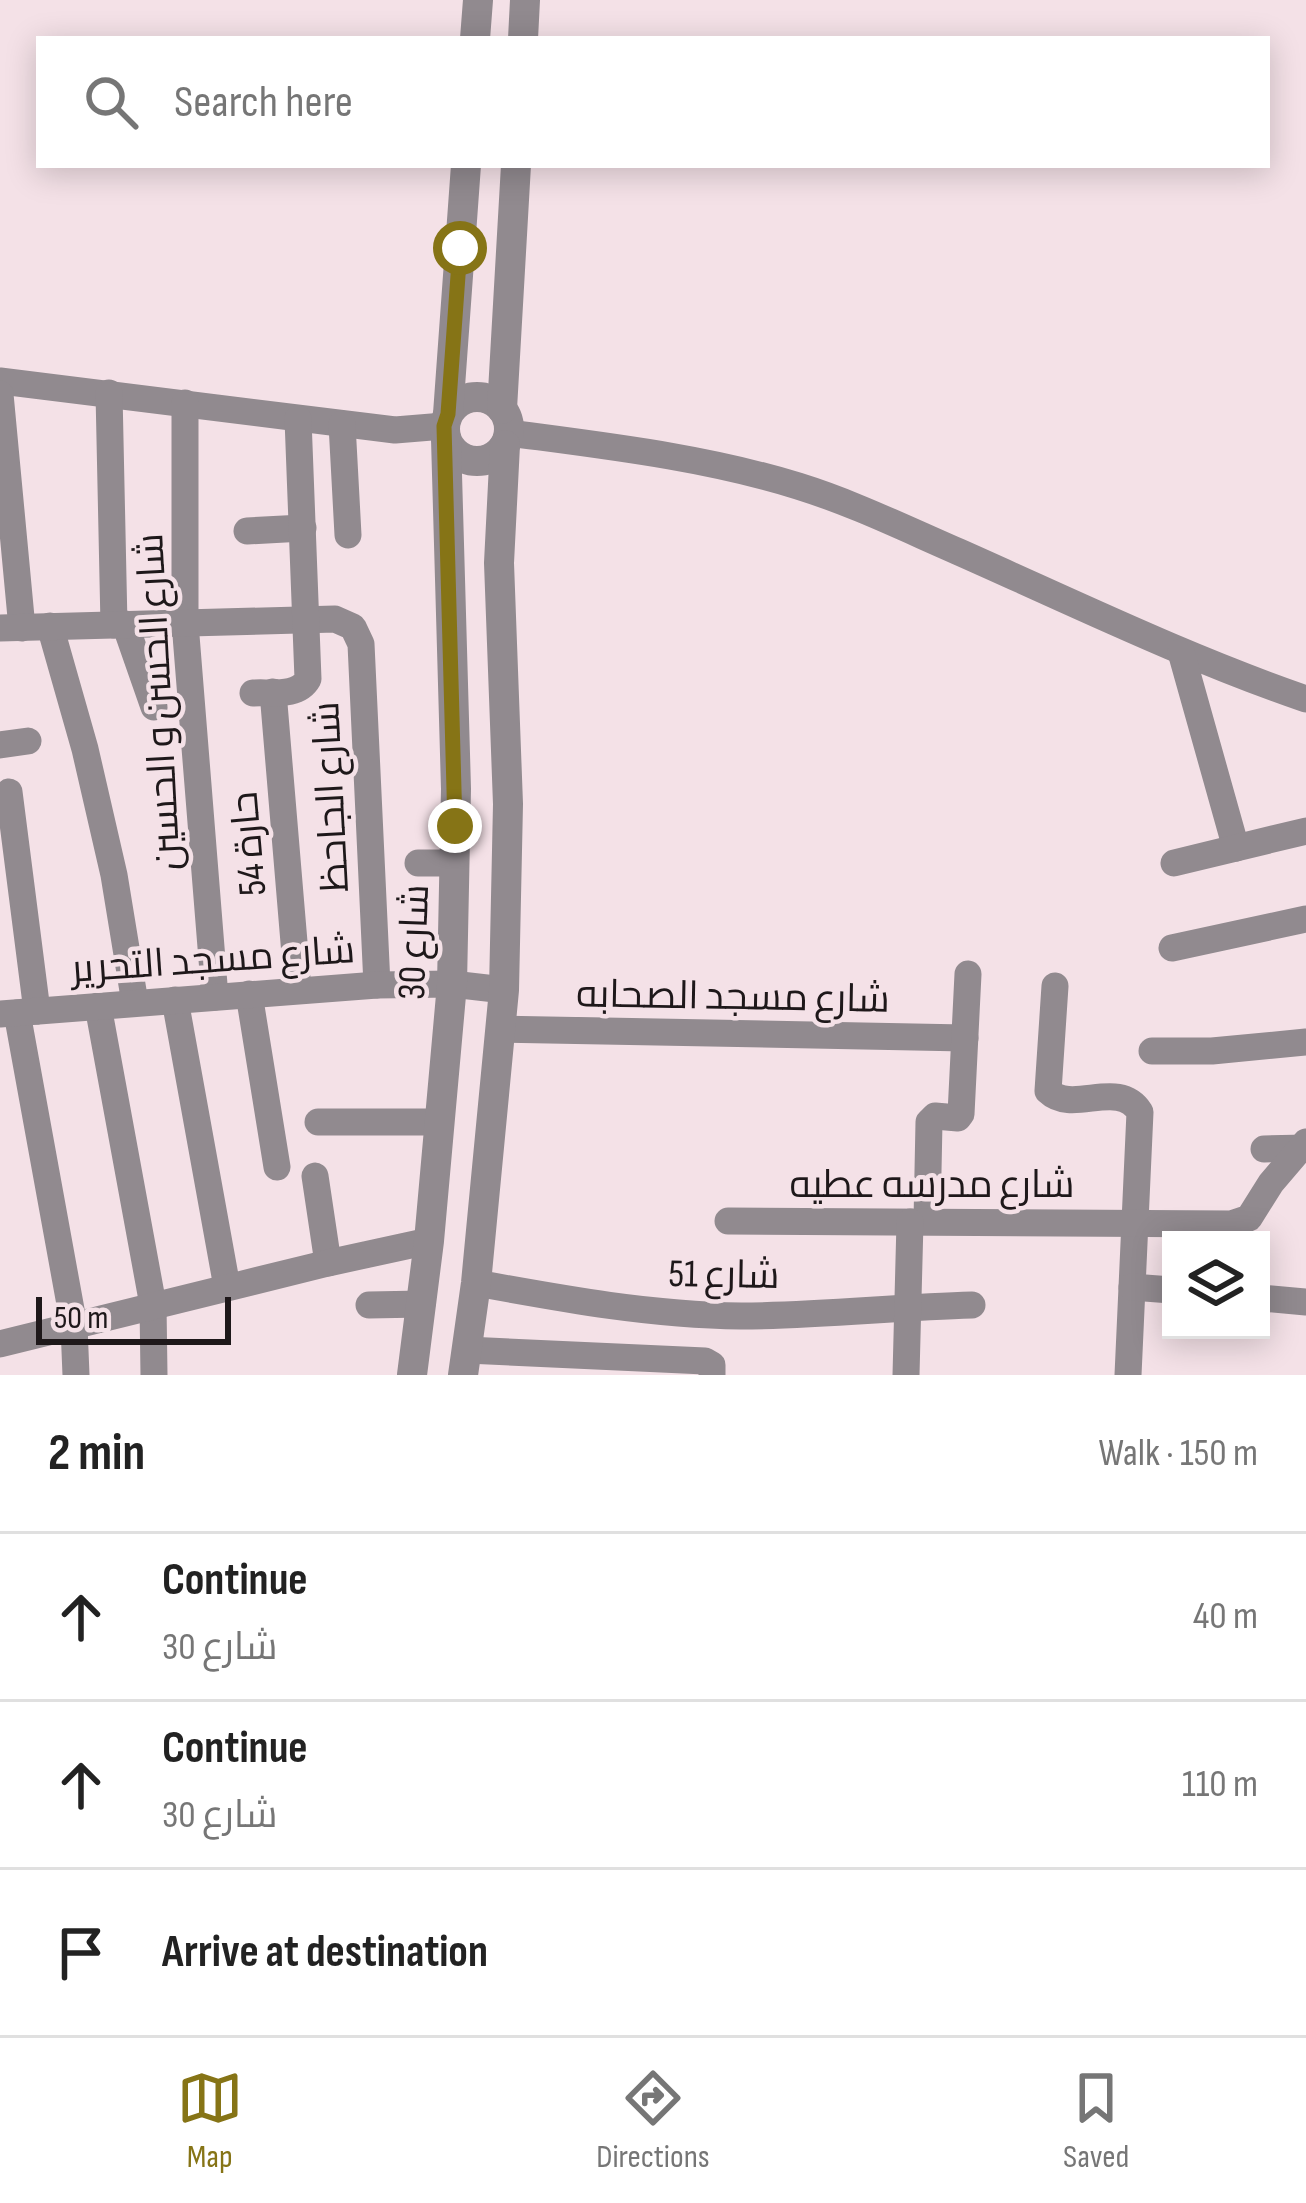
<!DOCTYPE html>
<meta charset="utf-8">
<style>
body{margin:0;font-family:"Sofia Sans Condensed",Cairo,sans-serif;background:#f2f2f2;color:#222}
.controls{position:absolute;right:36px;bottom:36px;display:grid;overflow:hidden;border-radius:0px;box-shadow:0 6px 30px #0003}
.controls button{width:108px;height:108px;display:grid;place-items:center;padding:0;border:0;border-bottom:3px solid #e0e0e0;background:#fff;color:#222;font:60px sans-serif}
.scale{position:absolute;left:36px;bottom:30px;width:195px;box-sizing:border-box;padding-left:12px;border:6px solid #1e181a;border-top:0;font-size:33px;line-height:42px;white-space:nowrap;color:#1e181a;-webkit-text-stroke:9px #f4e1e7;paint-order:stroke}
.stop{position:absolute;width:36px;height:36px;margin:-27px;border:9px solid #867416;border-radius:50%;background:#fff}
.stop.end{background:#867416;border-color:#fff;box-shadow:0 3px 12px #0008}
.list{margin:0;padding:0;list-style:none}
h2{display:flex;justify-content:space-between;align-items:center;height:156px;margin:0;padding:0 48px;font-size:51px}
h2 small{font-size:39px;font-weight:400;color:#767676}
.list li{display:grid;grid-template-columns:78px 1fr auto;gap:36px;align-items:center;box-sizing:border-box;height:168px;padding:0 48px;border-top:3px solid #e0e0e0}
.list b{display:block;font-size:45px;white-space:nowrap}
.list p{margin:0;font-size:39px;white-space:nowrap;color:#767676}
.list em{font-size:39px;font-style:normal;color:#767676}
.icon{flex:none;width:66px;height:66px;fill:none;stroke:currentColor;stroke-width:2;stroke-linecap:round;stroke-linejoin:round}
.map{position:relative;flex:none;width:1306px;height:1375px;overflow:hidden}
.search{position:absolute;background:#fff;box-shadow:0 6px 30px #0003;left:36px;right:36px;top:36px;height:132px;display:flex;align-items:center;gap:30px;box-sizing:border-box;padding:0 42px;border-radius:0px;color:#767676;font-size:45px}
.sheet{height:660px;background:#fff}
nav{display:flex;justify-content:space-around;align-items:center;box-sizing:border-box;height:168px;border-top:3px solid #e0e0e0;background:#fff;font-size:33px;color:#767676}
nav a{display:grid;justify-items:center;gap:6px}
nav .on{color:#867416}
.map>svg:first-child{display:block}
</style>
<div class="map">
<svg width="1306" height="1375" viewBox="0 0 1306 1375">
<rect width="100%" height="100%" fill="#f4e1e7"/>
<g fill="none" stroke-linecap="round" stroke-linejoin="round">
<g stroke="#918a8f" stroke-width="27">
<path d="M0 381 395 430 444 426"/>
<path d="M109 393 114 625"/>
<path d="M0 394 22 628"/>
<path d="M185 403V623L215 997"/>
<path d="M342 424 348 535"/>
<path d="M509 433C606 446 704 457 798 486 853 503 906 529 959 552 1074 603 1187 658 1306 699"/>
<path d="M247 531 303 528"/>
<path d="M125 624 154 707"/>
<path d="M50 626 85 749 114 875 135 1003"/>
<path d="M0 628 335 619 353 627 361 644 377 985"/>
<path d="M1181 652 1236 848"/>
<path d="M273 692 298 990"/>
<path d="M253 693C272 692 298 697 308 679L298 419"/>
<path d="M0 745 28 741"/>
<path d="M9 792 37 1011"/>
<path d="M418 863H455"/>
<path d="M1174 863 1306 831"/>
<path d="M1172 948 1306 919"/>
<path d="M1055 986 1048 1091C1073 1115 1118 1078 1140 1112L1128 1375"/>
<path d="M249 994 277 1167"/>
<path d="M175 1000 227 1287"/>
<path d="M98 1006 153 1305 154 1375"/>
<path d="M17 1013 74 1326 76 1375"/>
<path d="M0 1014 377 985 452 984 504 990"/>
<path d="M500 1029 965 1038"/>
<path d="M1152 1051H1212L1306 1042"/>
<path d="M318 1122H438"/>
<path d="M1264 1149 1306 1148"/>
<path d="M315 1176 328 1263"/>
<path d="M927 1220 929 1122 935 1116 958 1118 961 1114 968 974"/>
<path d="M728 1221 1231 1224 1249 1218 1271 1183 1306 1142"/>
<path d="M476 1283C564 1299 651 1315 741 1316 818 1316 895 1307 972 1305"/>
<path d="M1132 1287 1171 1290"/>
<path d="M1261 1298 1306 1302"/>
<path d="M369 1305 422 1304"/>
<path d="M0 1344 328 1263 429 1241"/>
<path d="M467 1350 705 1361 712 1365V1375"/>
<path d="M906 1375 910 1222"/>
</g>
<g stroke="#918a8f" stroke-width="30">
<path d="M475 39 478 0"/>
<path d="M523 39 525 0"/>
<circle cx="477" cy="429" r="32"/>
<path d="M502 409 516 165"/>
<path d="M448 414 466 165"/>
<path d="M412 1375 429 1241 452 984 456 789 446 439"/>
<path d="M463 1375 476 1283 504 990 508 804 499 563 505 445"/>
</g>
</g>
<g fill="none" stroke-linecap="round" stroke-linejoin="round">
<path stroke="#867416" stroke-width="15" d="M455 826 444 426 448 414 460 248"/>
</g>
<g text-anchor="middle" stroke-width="9" stroke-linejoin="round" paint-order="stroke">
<g font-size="39" fill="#1e181a" stroke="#f4e1e7">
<text transform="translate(157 702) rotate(-93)" y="14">شارع الحسن و الحسين</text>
<text transform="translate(329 797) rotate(-93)" y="14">شارع الجاحظ</text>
<text transform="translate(247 844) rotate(-95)" y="14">حارة 54</text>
<text transform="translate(412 942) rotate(-88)" y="14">شارع 30</text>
<text transform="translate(213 958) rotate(-4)" y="14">شارع مسجد التحرير</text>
<text transform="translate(733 995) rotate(1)" y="14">شارع مسجد الصحابه</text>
<text x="932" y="1197">شارع مدرسه عطيه</text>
<text transform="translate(724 1273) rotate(1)" y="14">شارع 51</text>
</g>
</g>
</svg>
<div class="controls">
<button><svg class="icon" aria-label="layers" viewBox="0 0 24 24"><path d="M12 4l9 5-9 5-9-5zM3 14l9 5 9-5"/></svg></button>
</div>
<div class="scale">50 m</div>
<div class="stop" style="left:460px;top:248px"></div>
<div class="stop end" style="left:455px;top:826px"></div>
<div class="search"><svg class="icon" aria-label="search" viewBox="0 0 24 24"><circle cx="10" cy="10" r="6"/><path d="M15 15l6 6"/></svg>Search here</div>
</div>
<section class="sheet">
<h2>2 min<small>Walk · 150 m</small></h2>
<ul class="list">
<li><svg class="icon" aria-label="ahead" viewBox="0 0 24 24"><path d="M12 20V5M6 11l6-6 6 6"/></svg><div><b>Continue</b><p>شارع 30</p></div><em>40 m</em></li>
<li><svg class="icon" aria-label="ahead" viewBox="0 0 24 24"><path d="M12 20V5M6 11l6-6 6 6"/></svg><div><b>Continue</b><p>شارع 30</p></div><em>110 m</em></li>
<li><svg class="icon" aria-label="arrive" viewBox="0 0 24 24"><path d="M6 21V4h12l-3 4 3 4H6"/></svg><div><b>Arrive at destination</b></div></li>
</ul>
</section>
<nav>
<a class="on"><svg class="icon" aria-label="map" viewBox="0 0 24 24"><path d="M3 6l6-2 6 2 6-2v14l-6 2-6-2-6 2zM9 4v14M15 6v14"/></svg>Map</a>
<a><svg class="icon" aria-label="directions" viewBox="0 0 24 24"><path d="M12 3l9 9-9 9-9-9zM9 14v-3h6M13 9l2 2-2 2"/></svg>Directions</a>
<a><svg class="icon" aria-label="saved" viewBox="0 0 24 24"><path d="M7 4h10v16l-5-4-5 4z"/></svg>Saved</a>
</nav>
